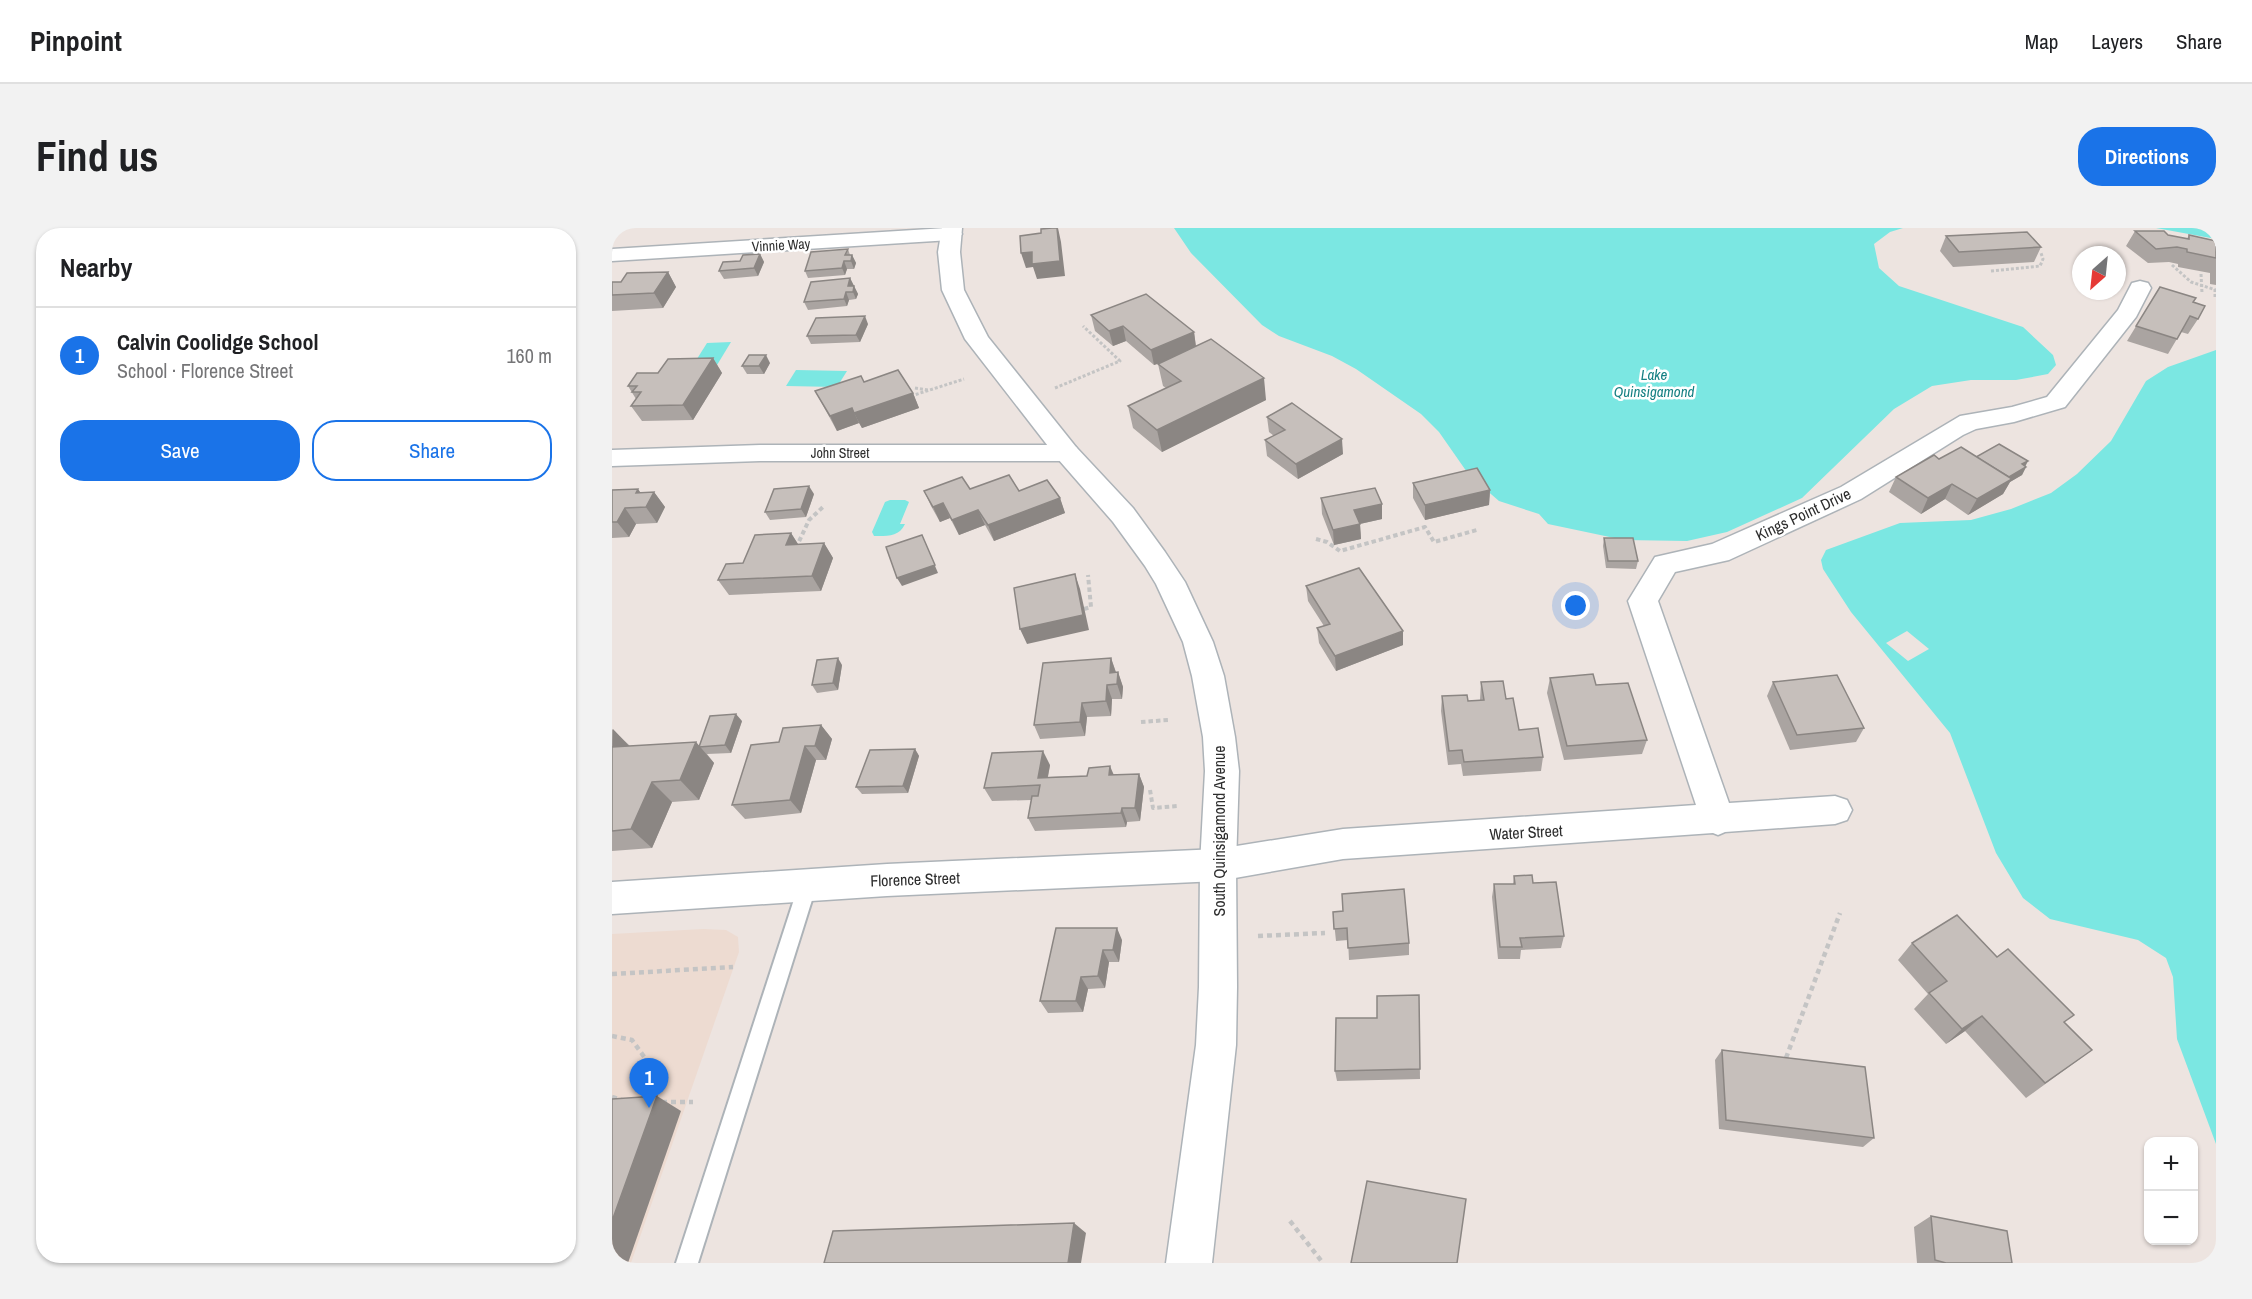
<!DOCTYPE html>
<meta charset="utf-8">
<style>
body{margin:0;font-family:"Archivo Narrow",sans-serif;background:#f2f2f2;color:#202124}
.controls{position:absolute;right:18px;bottom:18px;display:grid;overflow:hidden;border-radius:12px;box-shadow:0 2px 4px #0004}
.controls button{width:54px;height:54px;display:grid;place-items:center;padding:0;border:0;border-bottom:2px solid #e0e0e0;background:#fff;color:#202124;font:30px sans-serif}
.compass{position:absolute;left:1460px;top:18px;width:54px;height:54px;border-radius:50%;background:#fff;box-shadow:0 2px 4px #0004;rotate:207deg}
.you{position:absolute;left:964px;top:378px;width:21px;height:21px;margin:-15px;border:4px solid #fff;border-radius:50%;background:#1a73e8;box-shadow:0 0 0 9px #1a73e833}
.badge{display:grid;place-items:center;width:39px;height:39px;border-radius:50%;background:#1a73e8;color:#fff;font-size:20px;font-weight:700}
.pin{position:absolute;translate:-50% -50px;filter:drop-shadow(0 2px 3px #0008)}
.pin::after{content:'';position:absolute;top:32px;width:21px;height:18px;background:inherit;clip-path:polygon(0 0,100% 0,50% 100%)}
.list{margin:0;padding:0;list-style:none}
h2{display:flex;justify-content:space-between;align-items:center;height:78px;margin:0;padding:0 24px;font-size:26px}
h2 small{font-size:20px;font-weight:400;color:#757577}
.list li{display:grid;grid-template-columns:39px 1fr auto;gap:18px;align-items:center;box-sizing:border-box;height:96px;padding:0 24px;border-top:2px solid #e0e0e0}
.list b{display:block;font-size:22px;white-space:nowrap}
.list p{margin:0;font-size:20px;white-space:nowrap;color:#757577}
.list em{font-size:20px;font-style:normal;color:#757577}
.actions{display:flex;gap:12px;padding:18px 24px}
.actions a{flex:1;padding:14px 0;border:2px solid #1a73e8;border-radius:24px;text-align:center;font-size:21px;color:#1a73e8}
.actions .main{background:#1a73e8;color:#fff}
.map{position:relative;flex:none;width:1604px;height:1035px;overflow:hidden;border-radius:24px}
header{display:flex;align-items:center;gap:36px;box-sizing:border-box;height:84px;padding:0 30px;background:#fff;border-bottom:2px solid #e0e0e0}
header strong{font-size:28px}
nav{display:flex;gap:33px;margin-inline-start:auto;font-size:21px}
.intro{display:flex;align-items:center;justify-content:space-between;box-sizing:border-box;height:144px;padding:0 36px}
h1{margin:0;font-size:42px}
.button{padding:15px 27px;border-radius:24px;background:#1a73e8;color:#fff;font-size:21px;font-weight:700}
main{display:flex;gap:36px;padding:0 36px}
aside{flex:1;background:#fff;border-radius:24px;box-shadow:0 2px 4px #0004}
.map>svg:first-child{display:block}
</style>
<header>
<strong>Pinpoint</strong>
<nav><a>Map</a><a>Layers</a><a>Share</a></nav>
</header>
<div class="intro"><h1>Find us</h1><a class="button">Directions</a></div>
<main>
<aside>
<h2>Nearby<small></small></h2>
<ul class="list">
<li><span class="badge">1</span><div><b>Calvin Coolidge School</b><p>School · Florence Street</p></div><em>160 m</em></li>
</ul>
<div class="actions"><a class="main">Save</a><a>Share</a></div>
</aside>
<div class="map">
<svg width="1604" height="1035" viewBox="0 0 1604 1035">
<rect width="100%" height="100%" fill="#ede4e0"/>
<path fill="#eddbd1" d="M91 701 114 702 126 709 127 724 19 1035H0V706Z"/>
<g fill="#7be7e2">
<path d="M562 0H1291L1278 4 1262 16 1267 40 1287 58 1411 99 1441 127 1444 137 1436 146 1404 152H1359L1320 158 1282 181 1190 270 1115 304 1075 313 1012 312 936 296 927 286 887 273 857 247 827 204 809 186 744 141 720 128 667 108 650 97 579 25Z"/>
<path d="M1544 0H1604V11Z"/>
<path d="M119 114 102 142H78L95 115Z"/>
<path d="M1604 122V916L1565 811 1561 749 1554 730 1526 712 1438 691 1411 670 1384 625 1338 505 1239 384 1211 341 1209 332 1214 322 1288 295 1359 292 1399 281 1439 265 1465 246 1499 213 1534 153 1556 139Z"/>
<path d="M184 142 235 143 225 159 174 158Z"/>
<path d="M278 272H293L297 274 288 296H293C287 309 275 308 262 308L260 304 273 274Z"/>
</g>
<path fill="#ede4e0" d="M1295 403 1317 421 1296 433 1274 415Z"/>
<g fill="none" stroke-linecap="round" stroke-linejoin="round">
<defs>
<path id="lane" d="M196 648 202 650 205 656 86 1035H64L187 656 190 650Z"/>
<g id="street">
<path d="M334 0 346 2 350 6 346 10 339 12 0 33V21Z"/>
<path d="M1528 53 1536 55 1539 60 1524 89 1453 179 1402 194 1364 201 1351 207 1249 271 1117 332 1063 344 1046 373 1117 575 1223 568 1235 572 1240 582 1235 592 1223 596 1113 604 1106 607 1101 605 731 631 606 653 275 668 0 686V654L275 636 606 621 731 601 1084 577 1016 373 1043 329 1100 316 1229 259 1348 188 1400 179 1435 169 1506 82 1520 55Z"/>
<path d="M148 217H455L464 219 468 225 464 231 455 233H148L0 238V222Z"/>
</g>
<path id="secondary" d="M330 0H350L348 24 352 62 376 109 464 219 521 280 553 324 573 354 601 414 612 448 623 509 627 543 624 637 625 759 624 817 600 1035H554L584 817 587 759 588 637 593 543 591 509 580 448 571 414 544 356 533 338 501 294 446 231 353 111 330 62 326 24Z"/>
</defs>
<use href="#lane" stroke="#adb3b8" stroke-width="4"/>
<use href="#street" stroke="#adb3b8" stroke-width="3"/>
<use href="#secondary" stroke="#adb3b8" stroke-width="3"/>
<g stroke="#c4c4c4" stroke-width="3" stroke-dasharray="3 2" stroke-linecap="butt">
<path d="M1560 37 1579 54 1604 62"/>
<path d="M1379 43 1428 38 1431 31 1429 25"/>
<path d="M1589 46 1590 65"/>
<path d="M1603 61V71"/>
<path d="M303 160 316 162"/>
<path d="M443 160 508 133 471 98"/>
<path d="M299 168 352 151"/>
</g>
<g stroke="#c4c4c4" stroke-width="4" stroke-dasharray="4.5 3" stroke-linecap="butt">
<path d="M704 311 715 314 728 323 813 299 822 314 865 302"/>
<path d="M184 320 197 292 211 279"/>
<path d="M472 381 479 379 476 347"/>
<path d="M529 494 556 492"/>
<path d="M538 562 541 580 565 578"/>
</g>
<g stroke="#c4c4c4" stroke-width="4.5" stroke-dasharray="5 4" stroke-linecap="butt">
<path d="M646 708 713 705"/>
<path d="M0 746 121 739"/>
<path d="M0 808 20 812 38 837 42 873"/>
<path d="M1174 830 1228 685"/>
<path d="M0 869 10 872"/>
<path d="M50 874H81"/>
<path d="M678 993 711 1035"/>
</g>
<use href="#lane" fill="#fff" fill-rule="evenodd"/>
<use href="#street" fill="#fff" fill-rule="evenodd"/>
<use href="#secondary" fill="#fff" fill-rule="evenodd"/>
</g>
<g fill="#aaa4a1">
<path d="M1523 3 1575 11 1577 7 1604 13V57L1598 56V45L1566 39V36L1557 34 1536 35 1514 18Z"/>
<path d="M1334 8 1429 19 1422 34 1341 39 1328 23Z"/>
<path d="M236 21 238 27H240L244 35 242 41H235L233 47 196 50 193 43Z"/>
<path d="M148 26 152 34 146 48 112 51 107 43 128 33Z"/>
<path d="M56 44 64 59 51 80 0 83V54H9Z"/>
<path d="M238 50 246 66 244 71 237 72 235 78 196 82 192 74Z"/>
<path d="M1548 59 1581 74 1586 91 1576 106 1569 104 1556 126 1515 113Z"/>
<path d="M479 87 582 104 584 118 654 172 550 224 521 200 516 178 554 160 551 158 546 136 542 137 514 113 501 118 483 103Z"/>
<path d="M256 96 248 114 199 116 195 108Z"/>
<path d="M101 130 110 145 81 192 30 193 19 178 24 171 16 158 46 145Z"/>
<path d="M158 135 152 146H135L130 138Z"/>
<path d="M203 163 301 165 307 180 250 200 247 195 225 203Z"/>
<path d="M655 189 731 226 686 251 655 228 653 212 662 208 657 204Z"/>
<path d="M1364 229 1414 239 1410 247 1398 254 1391 266 1356 287 1333 271 1309 286 1277 264 1284 249 1327 231Z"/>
<path d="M801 255 878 262 877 277 813 292 801 270Z"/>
<path d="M358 261 407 263 448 270 453 285 382 313 373 297 347 307 338 290 328 294 319 278 312 263Z"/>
<path d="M0 262 29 265 42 264 53 279 45 295 24 296 17 309 0 310Z"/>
<path d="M202 266 194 289 158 292 153 284Z"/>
<path d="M709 270 770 276V291L748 296 749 311 722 317 710 286Z"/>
<path d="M179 305 186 316 212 315 221 330 209 363 117 367 106 352 131 335Z"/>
<path d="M992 310 1026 333 1024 341 994 340 991 318Z"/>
<path d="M694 358 791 417 724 443 707 415 705 400 712 398 696 373Z"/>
<path d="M499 430 504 444H506L511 459 510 471H500L499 488 475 489 473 508 428 511 422 497Z"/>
<path d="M230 437 226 462 205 465 200 457Z"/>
<path d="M938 450 984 457 1035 512 1030 526 952 532 935 465Z"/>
<path d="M869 454 894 471 907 502 931 529 929 543 851 548 849 536 836 537 829 483 830 468 856 473 868 472Z"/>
<path d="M1161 454 1252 500 1244 514 1178 522 1155 468Z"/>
<path d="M130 493 119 525 95 526 102 535 87 572 60 574 40 620 0 623V501L18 518 84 514 87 518Z"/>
<path d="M209 497 220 511 214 532H204L189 585 133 591 120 577 167 514Z"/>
<path d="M303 521 307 528 296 565 250 566 244 559Z"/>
<path d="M438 537 436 549 527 546 532 559 528 593 515 594 514 599 423 603 416 590 419 572 380 573 372 560Z"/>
<path d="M902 648 921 655 952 708 949 720 909 722 908 731H886L880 669 882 656H901Z"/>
<path d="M721 684 797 715V727L737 732 736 712 724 713Z"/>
<path d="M444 700 510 712 507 734H497L493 760 476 761 471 784 436 785 428 773Z"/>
<path d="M1300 715 1385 729 1462 787 1452 794 1480 822 1414 870 1353 803 1334 816 1302 781 1316 766 1286 732Z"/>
<path d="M807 767 808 851 725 853 723 843 765 790Z"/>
<path d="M1110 822 1262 910 1251 919 1107 901 1103 832Z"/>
<path d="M1319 988 1400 1035H1305L1302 999Z"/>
</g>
<g fill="#8b8683">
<path d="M446 0 449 14 453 48 425 51 421 39 414 40 409 25Z"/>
<path d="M148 26 152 34 146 48 142 40Z"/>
<path d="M240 27 244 35 242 41 239 33Z"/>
<path d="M232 33 235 41 233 47 230 40Z"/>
<path d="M56 44 64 59 51 80 42 65Z"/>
<path d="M238 50 242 58H236Z"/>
<path d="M242 58 246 66 244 71 241 64Z"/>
<path d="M234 64 237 72 235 78 232 71Z"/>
<path d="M253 88 256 96 248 114 244 107Z"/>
<path d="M511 98 514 113 501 118 497 103Z"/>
<path d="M582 104 584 120 542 137 539 122Z"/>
<path d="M154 127 158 135 152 146 147 138Z"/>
<path d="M101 130 110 145 81 192 71 177Z"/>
<path d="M652 150 654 172 550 224 545 202Z"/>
<path d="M301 165 307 180 250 200 242 185Z"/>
<path d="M240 180 247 195 225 203 218 188Z"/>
<path d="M730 211 731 226 686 251 684 236Z"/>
<path d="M1416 233 1412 241 1414 239 1410 247 1398 254 1391 266 1356 287 1365 271 1396 250 1410 236Z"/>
<path d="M1340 256 1333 271 1309 286 1316 270Z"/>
<path d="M197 258 202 266 194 289 189 281Z"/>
<path d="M26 261 36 275 42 264 53 279 45 295 24 265Z"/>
<path d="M878 262 877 277 813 292V277Z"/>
<path d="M448 270 453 285 382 313 376 297Z"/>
<path d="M331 275 338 290 328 294 321 279Z"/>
<path d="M770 276V291L743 297 742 282Z"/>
<path d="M13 280 24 296 17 309 5 294Z"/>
<path d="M366 282 373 297 347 307 340 292Z"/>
<path d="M748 296 749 311 722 317 721 302Z"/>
<path d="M179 305 189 321 174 317Z"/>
<path d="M310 307 326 345 290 358 285 350Z"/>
<path d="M212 315 221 330 209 363 200 348Z"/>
<path d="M463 346 468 361 477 402 415 416 408 401Z"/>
<path d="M791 403V417L724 443 723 428Z"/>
<path d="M226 430 230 437 226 462 221 455Z"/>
<path d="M499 430 504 445H498Z"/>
<path d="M506 444 511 459 510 471 505 456Z"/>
<path d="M495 457 500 471 499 488 494 473Z"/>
<path d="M470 475 475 489 473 508 468 494Z"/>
<path d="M124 486 130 493 119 525 113 517Z"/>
<path d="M209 497 220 511 214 532 203 518Z"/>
<path d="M1 501 20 521 0 528Z"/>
<path d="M84 514 102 535 87 572 68 552Z"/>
<path d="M193 518 204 532 189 585 178 572Z"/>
<path d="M303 521 307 528 296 565 291 558Z"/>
<path d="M431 523 438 537 433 563 426 550Z"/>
<path d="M498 538 504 552 497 547Z"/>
<path d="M527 546 532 559 528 593 523 580Z"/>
<path d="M40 554 60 574 40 620 19 601Z"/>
<path d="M510 580 515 594 514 599 509 585Z"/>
<path d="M505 700 510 712 507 734 501 722Z"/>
<path d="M491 722 497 734 493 760 486 748Z"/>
<path d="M469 749 476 761 471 784 464 773Z"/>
<path d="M1370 788 1353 803 1334 816 1350 801Z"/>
<path d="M45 868 69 883 16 1035H0V993Z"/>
<path d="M462 995 474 1005 469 1035H456Z"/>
</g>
<g fill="#c6bfbb" stroke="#8b8683" stroke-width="1.5">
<path d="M440 0H445L448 33 420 36V24L409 25 408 8 429 5V1Z"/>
<path d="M1523 3H1552L1556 7 1577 11V7L1604 13V30L1575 24V21L1565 19 1544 21Z"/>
<path d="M1415 4 1429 19 1347 24 1334 8Z"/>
<path d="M236 21 233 27H240L239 33H232L230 40 193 43 199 24Z"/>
<path d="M148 26 142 40 107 43 111 34 128 33 131 27Z"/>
<path d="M56 44 42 65 0 67V54H9L15 45Z"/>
<path d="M238 50 236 58H242L241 64H234L232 71 192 74 199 54Z"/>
<path d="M1548 59 1584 70 1581 74 1593 78 1586 91 1578 88 1565 111 1524 98Z"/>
<path d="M534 66 582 104 539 122 511 98 497 103 479 87Z"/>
<path d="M253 88 244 107 195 108 204 90Z"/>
<path d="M599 111 652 150 545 202 516 178 569 153 546 136Z"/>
<path d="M137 127H154L147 138H130Z"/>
<path d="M101 130 71 177 19 178 29 164H20L25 158H16L25 145H46L56 131Z"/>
<path d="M286 142 301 165 242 185 240 180 218 188 203 163 249 148 252 154Z"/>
<path d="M680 175 730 211 684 236 653 212 673 202 655 189Z"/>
<path d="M1387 216 1416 233 1410 236 1414 239 1397 249 1364 229Z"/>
<path d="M1349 219 1400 251 1365 271 1340 256 1316 270 1284 249 1322 227 1327 231Z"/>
<path d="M865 240 878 262 813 277 801 255Z"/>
<path d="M397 247 407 263 435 252 448 270 376 297 366 282 340 292 331 275 321 279 312 263 350 249 358 261Z"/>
<path d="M197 258 189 281 153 284 162 261Z"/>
<path d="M763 260 770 276 742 282 748 296 721 302 709 270Z"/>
<path d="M26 261 24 265 42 264 34 279 13 280 5 294H0V262Z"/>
<path d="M179 305 174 317 212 315 200 348 106 352 114 336 131 335 143 307Z"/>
<path d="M310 307 323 337 285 350 274 319Z"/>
<path d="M992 310H1021L1026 333H996Z"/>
<path d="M747 340 791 403 723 428 705 400 718 396 694 358Z"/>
<path d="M463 346 471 387 408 401 402 360Z"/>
<path d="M226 430 221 455 200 457 205 432Z"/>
<path d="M499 430 498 445 506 444 505 456 495 457 494 473 470 475 468 494 422 497 431 435Z"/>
<path d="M981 446 984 457 1016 455 1035 512 955 518 938 450Z"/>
<path d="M1225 447 1252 500 1185 507 1161 454Z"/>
<path d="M891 453 894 471 901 470 907 502 926 500 931 529 852 534 850 522 837 523 830 468 855 467 856 473 872 472 869 454Z"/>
<path d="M124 486 113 517 87 519 98 488Z"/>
<path d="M209 497 203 518H193L178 572 120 577 139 517 167 514 171 500Z"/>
<path d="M84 514 68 552 40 554 19 601 0 603V519Z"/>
<path d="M303 521 291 558 244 559 258 522Z"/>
<path d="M431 523 426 550 475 548 477 540 498 538 497 547 527 546 523 580H510L509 585 416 590 420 568H426L428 557 372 560 380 525Z"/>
<path d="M920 647 921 655 944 654 952 708 908 710 910 719H888L882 656H903L902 648Z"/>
<path d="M792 661 797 715 736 720 735 700 722 701 721 684 731 683 730 666Z"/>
<path d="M1345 687 1385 729 1396 721 1462 787 1452 794 1480 822 1433 855 1370 788 1350 801 1317 765 1335 753 1300 715Z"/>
<path d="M444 700H505L501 722H491L486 748 469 749 464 773H428Z"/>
<path d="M807 767 808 841 723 843 724 790H765V768Z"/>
<path d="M1110 822 1253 839 1262 910 1114 892Z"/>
<path d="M45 868 0 993V871Z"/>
<path d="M755 953 854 971 845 1035H739Z"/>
<path d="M1319 988 1395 1003 1400 1035H1334L1323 1032Z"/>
<path d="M462 995 456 1035H212L221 1003Z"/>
</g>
<g text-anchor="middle" stroke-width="5" stroke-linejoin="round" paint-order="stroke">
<g font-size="14" fill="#2d2d2d" stroke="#fff">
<text transform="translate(169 17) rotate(-3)" y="5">Vinnie Way</text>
<text x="228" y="230">John Street</text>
</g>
<g font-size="15" font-style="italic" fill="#168083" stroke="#fff">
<text x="1042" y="152">Lake<tspan x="1042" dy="17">Quinsigamond</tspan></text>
</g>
<g font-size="16" fill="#2d2d2d" stroke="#fff">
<text transform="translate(1191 286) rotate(-25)" y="6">Kings Point Drive</text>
<text transform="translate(607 603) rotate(-90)" y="6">South Quinsigamond Avenue</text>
<text transform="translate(914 604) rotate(-3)" y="6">Water Street</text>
<text transform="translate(303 651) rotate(-2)" y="6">Florence Street</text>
</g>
</g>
</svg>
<div class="controls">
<button>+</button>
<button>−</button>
</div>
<svg class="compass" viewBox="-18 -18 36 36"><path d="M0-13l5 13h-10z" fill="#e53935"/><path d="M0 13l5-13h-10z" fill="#757577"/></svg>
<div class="you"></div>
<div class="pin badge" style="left:37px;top:880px">1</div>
</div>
</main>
